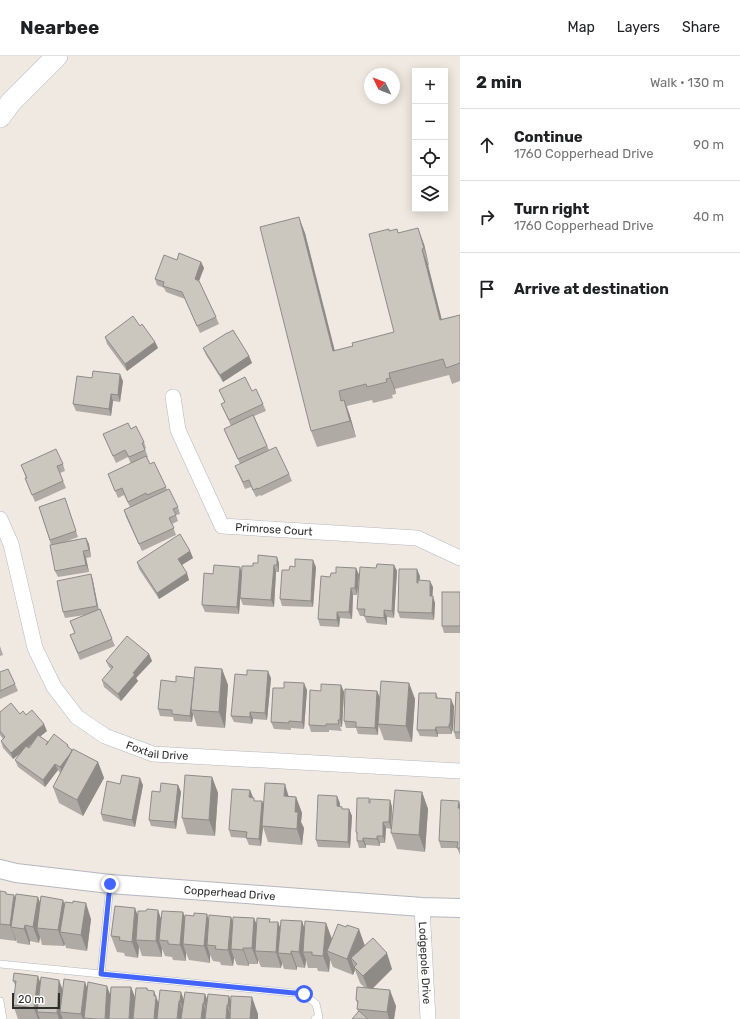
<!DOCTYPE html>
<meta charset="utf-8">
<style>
body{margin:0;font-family:Rubik,sans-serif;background:#f2f2f2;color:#202124}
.controls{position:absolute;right:12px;top:12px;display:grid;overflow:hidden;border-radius:0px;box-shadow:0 2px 10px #0003}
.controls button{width:36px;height:36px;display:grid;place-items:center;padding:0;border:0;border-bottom:1px solid #e0e0e0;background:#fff;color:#202124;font:20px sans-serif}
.compass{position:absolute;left:364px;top:12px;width:36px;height:36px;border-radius:50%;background:#fff;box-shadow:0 2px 10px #0003;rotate:313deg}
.scale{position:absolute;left:12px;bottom:10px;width:48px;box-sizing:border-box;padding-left:4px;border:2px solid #2e2e2e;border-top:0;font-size:11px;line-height:14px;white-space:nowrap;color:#2e2e2e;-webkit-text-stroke:3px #fff;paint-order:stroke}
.stop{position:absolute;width:12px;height:12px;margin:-9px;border:3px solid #4264fb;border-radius:50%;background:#fff}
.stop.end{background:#4264fb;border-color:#fff;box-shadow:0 1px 4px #0008}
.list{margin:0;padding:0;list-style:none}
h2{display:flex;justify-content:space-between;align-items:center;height:52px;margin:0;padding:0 16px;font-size:17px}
h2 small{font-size:13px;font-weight:400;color:#757577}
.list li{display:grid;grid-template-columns:26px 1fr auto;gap:12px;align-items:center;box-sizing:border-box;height:72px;padding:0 16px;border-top:1px solid #e0e0e0}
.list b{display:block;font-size:15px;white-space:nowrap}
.list p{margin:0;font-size:13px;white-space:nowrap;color:#757577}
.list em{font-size:13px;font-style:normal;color:#757577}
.icon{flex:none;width:22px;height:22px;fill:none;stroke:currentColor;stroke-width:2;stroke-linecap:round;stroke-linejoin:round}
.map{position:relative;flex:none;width:460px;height:963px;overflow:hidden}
header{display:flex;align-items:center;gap:24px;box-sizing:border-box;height:56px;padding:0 20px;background:#fff;border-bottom:1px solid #e0e0e0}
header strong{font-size:19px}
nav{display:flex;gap:22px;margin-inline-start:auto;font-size:14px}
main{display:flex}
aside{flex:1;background:#fff}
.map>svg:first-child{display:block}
</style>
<header>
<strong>Nearbee</strong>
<nav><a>Map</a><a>Layers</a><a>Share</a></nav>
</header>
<main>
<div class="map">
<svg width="460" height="963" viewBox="0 0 460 963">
<rect width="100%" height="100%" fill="#efe9e1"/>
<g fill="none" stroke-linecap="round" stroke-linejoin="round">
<defs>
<g id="service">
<path d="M0 908 304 938 316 948 319 961 315 963"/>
<path d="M101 918 110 829"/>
<path d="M0 945 3 963"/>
</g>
<g id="minor">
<path id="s1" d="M173 341 178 374 222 470 417 482 460 502"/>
<path id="s2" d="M0 463 11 488 35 592 54 631 77 661 105 680 153 698 460 715"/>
<path id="s3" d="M422 851 428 963"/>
</g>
<g id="tertiary">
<path id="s4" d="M0 813 16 817 110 828 422 851 460 852"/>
</g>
<path id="secondary" d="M0 61 11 46 57 0"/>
</defs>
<use href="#service" stroke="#b4b7c1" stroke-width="8"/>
<use href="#minor" stroke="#b4b7c1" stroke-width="16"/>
<use href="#tertiary" stroke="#b4b7c1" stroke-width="20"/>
<use href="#secondary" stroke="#b4b7c1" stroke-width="22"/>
<use href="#service" stroke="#fff" stroke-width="7"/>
<use href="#minor" stroke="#fff" stroke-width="15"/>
<use href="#tertiary" stroke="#fff" stroke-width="18"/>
<use href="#secondary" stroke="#fff" stroke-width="21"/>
</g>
<g fill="#afaba4">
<path d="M390 175 398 177 424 188 429 209H428L441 263 460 259V325L452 328 449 319 395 333 396 338 392 339 393 342 373 347 372 344 347 350 350 360 356 381 317 391 311 375 305 177 334 295 353 290 394 276Z"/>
<path d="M177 204 201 206 204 212 199 225 216 261 219 268 200 277 185 243 166 236 164 232 157 229 155 223Z"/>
<path d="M140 270 155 286 158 292 127 315 107 288 105 281Z"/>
<path d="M203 292 249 300 252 307 223 326 206 299Z"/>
<path d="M92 322 123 325 120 346 113 345 111 360 76 355 73 348Z"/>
<path d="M219 334 252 335 263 348 266 355 254 360 269 394 289 418 292 425 261 440 260 439 256 441 251 431 245 433 235 410 240 408 227 380 224 373 231 370 221 348 225 347Z"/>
<path d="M131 373 144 386 146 392 145 393 148 401H147L150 408 166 431 167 434 178 451 180 458 176 459 178 465 172 468 176 479 142 495 126 461 124 454 130 451 124 439 118 442 108 418 131 408 128 401 116 407 103 378Z"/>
<path d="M63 408 65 415 60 417 66 432 35 446 28 429 25 422H26L21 409Z"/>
<path d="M65 442 78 481 67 485 86 482 89 488 91 501 86 502 89 516 58 521 55 515 51 489 39 451Z"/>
<path d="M190 495 193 502 182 509 189 524 159 543 139 513 137 506Z"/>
<path d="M279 507V516H276L274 551 243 549 240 542 239 558 205 556 202 549 213 518 242 517 253 510Z"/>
<path d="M394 509 397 515 394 562 387 561V569L367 567 364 560H360L357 553 376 512Z"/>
<path d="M316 511 313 551 282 550 280 543 289 514Z"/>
<path d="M356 512 359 519 357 539H353L352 563 340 562 339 571 320 570 318 563 330 521 336 517Z"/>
<path d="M91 518 93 525 99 554 112 583 115 590 80 604 70 579 75 577 70 565 85 559 65 562 63 556Z"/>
<path d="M420 520 419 524 433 531 432 540 435 547 434 564 400 562 398 556Z"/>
<path d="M460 536V577H444L442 570Z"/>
<path d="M0 590 3 599 0 600Z"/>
<path d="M149 598 152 605 136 622 138 625 121 645 104 631 102 624 111 613 109 611 106 605Z"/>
<path d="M222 613 228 629 225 672 197 670 193 658 192 666 174 665 173 661 160 660 158 653 176 626 194 622Z"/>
<path d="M0 616 15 628 18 635 0 643Z"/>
<path d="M271 622 267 664 253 663 252 668 234 666 231 660Z"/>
<path d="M409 627 415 643 412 686 384 684 378 668V679L358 678 356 672H346L344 665 377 635 380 642Z"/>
<path d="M341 629 344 636 342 671H340L342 675 329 674V676H311L309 669 321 635Z"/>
<path d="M307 634 304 673 291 672V674L274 673 271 666Z"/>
<path d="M436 637 438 642 454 650 453 675H452V678H438V681L420 680 417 674Z"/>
<path d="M460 637V683H456L454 676Z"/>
<path d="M0 656 20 658 26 659 47 675 40 680 48 686V687L68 689 69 692 72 694 98 706 104 722 83 760 59 747 53 731 60 717 58 714 45 731 18 711 15 704 21 697 13 703 3 692 1 685 3 683 0 679Z"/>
<path d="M212 721 218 737 215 780 187 778 182 762Z"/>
<path d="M120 728 143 729 135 771 103 765 101 758Z"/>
<path d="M178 729 181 736 176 773 151 770 149 764 160 736Z"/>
<path d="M422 736 428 753 425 796 397 793 391 777Z"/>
<path d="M289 740 296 741 302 757 301 766 304 772 302 789 268 786 263 771 261 790 249 789 246 782 231 781 229 774 252 742 255 745H262L264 750Z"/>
<path d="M390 744 392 751 391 773 386 772 385 787H380V790L366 789V792H359L357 785V779L356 776 370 746Z"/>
<path d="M340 747V750L343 753H349L352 760 350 792 318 791 316 784Z"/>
<path d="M460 749V799L457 792H441L439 785Z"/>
<path d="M0 835 7 838 14 839 15 843 40 847 64 848 91 863 87 895 66 892 65 888 64 890 42 889 40 881 39 887 30 885V889L17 887 16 883V885L0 883Z"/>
<path d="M138 859 161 862 185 863 209 865 231 861 233 867 254 862 257 869 270 863V866H278L280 872 302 865 304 873 326 867 332 884 365 889 392 913 372 933 396 950 394 963H352L358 956 357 953 358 949 356 944 365 932 360 927 355 914 353 919 333 911 330 904 329 916 318 915 317 912H308L306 904 305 912 297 911V914L284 913 282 907 281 912 261 911 258 904V908H249V910L237 909 234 902 233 910 221 909 220 906 213 905 210 899V907L189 904 186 897V905L173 904 172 901 165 900 162 893V901L142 900 139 891 138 902 125 900 124 897 117 896 111 880Z"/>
<path d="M13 925 40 926 63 934 87 931 111 939 131 931 135 941 147 932 148 934 159 947 184 943 205 938 208 945 229 940 231 946 258 958V963H18L13 949 16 931Z"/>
</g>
<g fill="#8e8b86">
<path d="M299 161 305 177 339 311 333 295Z"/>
<path d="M418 172 424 188 429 209 424 192Z"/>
<path d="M422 193 428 209 446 280 440 264Z"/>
<path d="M201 206 204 212 197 230 195 223Z"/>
<path d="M155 286 158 292 127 315 125 308Z"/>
<path d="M249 300 252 307 223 326 220 319Z"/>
<path d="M389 317 395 333 396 338 390 322Z"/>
<path d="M120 318 123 325 120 346 118 339Z"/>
<path d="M111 338 113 345 111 360 109 353Z"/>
<path d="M344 344 350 360 356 381 350 365Z"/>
<path d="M86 482 89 488 91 501 89 494Z"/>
<path d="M83 495 86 502 89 516 86 509Z"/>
<path d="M190 495 193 502 180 510 178 503Z"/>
<path d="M277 501 279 507V516L277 509Z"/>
<path d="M313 504 316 511 313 551 311 545Z"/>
<path d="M274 509 276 516 274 551 271 544Z"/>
<path d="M394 509 397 515 394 562 392 555Z"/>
<path d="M240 511 242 517 239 558 237 551Z"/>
<path d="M356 512 359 519 357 539 355 532Z"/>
<path d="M417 513 420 520 419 533 417 527Z"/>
<path d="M187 517 189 524 159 543 157 537Z"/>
<path d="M91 518 93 525 99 557 97 550Z"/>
<path d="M430 525 433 531 432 547 430 540Z"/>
<path d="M351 532 353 539 352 563 349 556Z"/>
<path d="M433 540 435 547 434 564 432 557Z"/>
<path d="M384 554 387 561V569L384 562Z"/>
<path d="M337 556 340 562 339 571 337 564Z"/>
<path d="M149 598 152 605 136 622 138 625 121 645 118 638 133 617Z"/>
<path d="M222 613 228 629 225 672 219 656Z"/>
<path d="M268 615 271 622 267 664 265 657Z"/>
<path d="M194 622 191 654 193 658 192 666 190 660Z"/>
<path d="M304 627 307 634 304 673 302 666Z"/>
<path d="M409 627 415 643 412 686 406 670Z"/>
<path d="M341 629 344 636 342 671 340 664Z"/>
<path d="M377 635 380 642 378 679 375 672Z"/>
<path d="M451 643 454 650 453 675 450 668Z"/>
<path d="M250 656 253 663 252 668 250 661Z"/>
<path d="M44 668 47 675 13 703 11 697Z"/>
<path d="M449 668 452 675V678L449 671Z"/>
<path d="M436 671 438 678V681L435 674Z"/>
<path d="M73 694 63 718 60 711Z"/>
<path d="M98 706 104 722 83 760 77 744Z"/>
<path d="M55 708 58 714 45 731 43 724Z"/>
<path d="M212 721 218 737 215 780 209 764Z"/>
<path d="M140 722 143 729 135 771 132 764Z"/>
<path d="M285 728 290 745 284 740Z"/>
<path d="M178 729 181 736 176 773 174 766Z"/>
<path d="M250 734 253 741 252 748 249 741Z"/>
<path d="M422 736 428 753 425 796 419 779Z"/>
<path d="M337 740 340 747 339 757 337 750Z"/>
<path d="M296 741 302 757 301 766 304 772 302 789 297 773 295 756Z"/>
<path d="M390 744 392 751 391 773 389 766Z"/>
<path d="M262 745 265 752 262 770 263 771 261 790 259 783Z"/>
<path d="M459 745 460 749V757L458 752Z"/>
<path d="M349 753 352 760 350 792 348 786Z"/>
<path d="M383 766 386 772 385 787 383 780Z"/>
<path d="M377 780 380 787V790L377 783Z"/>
<path d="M363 782 366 789V792L363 785Z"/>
<path d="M14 839 20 855 11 871 16 883V885L10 869Z"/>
<path d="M38 841 44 857 37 872 40 881 39 887 33 871Z"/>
<path d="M63 844 69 860 60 876 65 888 64 890 58 874Z"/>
<path d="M86 847 91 863 87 895 81 879Z"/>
<path d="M135 852 141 868 136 884 139 891 138 902 132 886Z"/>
<path d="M158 854 164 871 159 884 162 893V901L156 885Z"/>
<path d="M183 856 189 872 183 888 186 897V905L180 889Z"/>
<path d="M207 858 212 875 207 889 210 899V907L204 890Z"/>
<path d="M231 861 237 877 231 893 234 902 233 910 228 894Z"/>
<path d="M254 862 260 878 255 895 258 904V908L252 892Z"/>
<path d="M302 865 308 882 303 896 306 904 305 912 299 896Z"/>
<path d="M278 866 284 882 278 897 282 907 281 912 276 896Z"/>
<path d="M326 867 332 883 331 896 327 895 330 904 329 916 323 900Z"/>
<path d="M25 869 30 885V889L24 873Z"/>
<path d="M359 873 365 890 351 902 355 914 353 919 347 903Z"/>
<path d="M243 892 249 908V910L243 894Z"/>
<path d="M291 895 297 911V914L291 898Z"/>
<path d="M387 897 392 913 369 936 363 920Z"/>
<path d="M38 920 44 937 37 956 40 963H38L34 952Z"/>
<path d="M59 924 65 940 60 956 63 963H59L57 957Z"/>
<path d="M85 926 91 942 84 962V963H83L81 958Z"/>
<path d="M107 930 113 946 112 963H105Z"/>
<path d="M131 931 137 947 136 963H129Z"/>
<path d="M390 934 396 950 394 963H389L387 956Z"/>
<path d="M154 935 160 951 161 963H154Z"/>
<path d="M181 936 187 952 186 962 180 945Z"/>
<path d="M205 938 211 954 210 963 204 947Z"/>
<path d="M229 940 235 956 233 963 228 949Z"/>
<path d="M252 941 258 958V963H250Z"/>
<path d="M179 945 185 961 184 963H177Z"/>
<path d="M203 947 209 963H201Z"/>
<path d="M227 949 232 963H226Z"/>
</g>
<g fill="#cbc7bf" stroke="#8e8b86">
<path d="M299 161 333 295 353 290 352 287 394 276 369 178 389 173V175L397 173 398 177 418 172 424 192 422 193 440 264 460 259V307L446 312 443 303 389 317 390 322 386 323 387 326 367 331 366 328 339 335 341 345 344 344 350 365 311 375 260 171Z"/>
<path d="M179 197 201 206 195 223 199 225 216 261 197 270 182 236 163 230 164 226 155 223 164 199 177 204Z"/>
<path d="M133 260 140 270 142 268 155 286 125 308 105 281Z"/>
<path d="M233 274 249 300 220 319 203 292 227 277H228Z"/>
<path d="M93 315 120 318 118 339 111 338 109 353 73 348 77 320 92 322Z"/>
<path d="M245 321 252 335 256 333 263 348 229 364 221 348 225 346 219 334Z"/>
<path d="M253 359 267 390 238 403 224 373Z"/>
<path d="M128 367 131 373 136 370 144 386 142 387 145 394 129 401 125 394 113 400 103 378Z"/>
<path d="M276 391 289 418 258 433V432L253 434 249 424 243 426 235 410Z"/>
<path d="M56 393 63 408 57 410 63 425 32 439 25 422H27L21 409Z"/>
<path d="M146 400 150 408 154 406 166 431 147 439 146 437 128 446 122 432 115 435 108 418Z"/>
<path d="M169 433 178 451 173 453 176 459 169 462 174 472 139 488 124 454Z"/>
<path d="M65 442 76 475 50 484 39 451Z"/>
<path d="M180 478 190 495 178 503 187 517 157 537 137 506Z"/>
<path d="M86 482 89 494 83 495 86 509 55 515 50 489Z"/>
<path d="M258 499 277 501V509H274L271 544 240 542 242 510H253V507H258Z"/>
<path d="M295 503 313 504 311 545 280 543 282 514H289L290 510 295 511Z"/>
<path d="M377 508 394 509 392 555 384 554V562L364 560 365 553H357L360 511 376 512Z"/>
<path d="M214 509 240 511 237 551 202 549 204 517 213 518Z"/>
<path d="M336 511 356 512 355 532H351L349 556H337V564L318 563 321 520 330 521 331 517H336Z"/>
<path d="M399 513H417V527H418V524L430 525V540H433L432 557 398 556Z"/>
<path d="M91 518 97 550 63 556 57 525Z"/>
<rect x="442" y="536" width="18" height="34"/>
<path d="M100 553 112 583 78 597 70 579 75 577 70 565Z"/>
<path d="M127 580 149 598 133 617 135 618 118 638 102 624 113 611 106 605Z"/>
<path d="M195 611 222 613 219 656 191 654Z"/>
<path d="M8 613 15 628 0 635V616Z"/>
<path d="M247 614 268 615 265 657 250 656V661L231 660 235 618 247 619Z"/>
<path d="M176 620 194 622 190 660 172 658V654L158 653 161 624 176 626Z"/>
<path d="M381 625 409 627 406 670 378 668Z"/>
<path d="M284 626 304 627 302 666 289 665V667L271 666 273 632H284Z"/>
<path d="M321 628 341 629 340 664H338L339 668H326V670L309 669 310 634 321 635Z"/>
<path d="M345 633 377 635 375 672 356 671V666L344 665Z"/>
<path d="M456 636 460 637V676H454Z"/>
<path d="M419 637H436V642L451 643 450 668H449V671H436L435 674H417Z"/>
<path d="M11 647 20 658 23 655 26 659 32 654 44 668 11 697 1 685 5 681 0 675V656Z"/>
<path d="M54 678 68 689 67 690 72 694 70 698 60 711 55 708 43 724 15 704 26 690 29 692 38 679 48 686 46 689Z"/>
<path d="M73 693 98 706 77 744 53 731Z"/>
<path d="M122 719 140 722 132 764 101 758 107 725 120 728Z"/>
<path d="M185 719 212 721 209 764 182 762Z"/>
<path d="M161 727 178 729 174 766 149 764 152 735 160 736Z"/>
<path d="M265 727 285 728 284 740 296 741 295 756H298L297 773 262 770Z"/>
<path d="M232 733 250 734 249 741 254 742V745H262L259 783 246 782 247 776 229 774Z"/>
<path d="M395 734 422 736 419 779 391 777Z"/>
<path d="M318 739 337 740V750L342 751V753H349L348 786 316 784Z"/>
<path d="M357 742H369V747H370V743L390 744 389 766H383V780H377V783L363 782V785H357V776H356Z"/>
<path d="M441 744 459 745 458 752H460V792H457L458 786 439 785Z"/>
<path d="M0 835 6 836V838L14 839 10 869 0 868Z"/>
<path d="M16 838 38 841 33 871 25 869 24 873 11 871Z"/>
<path d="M41 840 63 844 58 874 37 872Z"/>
<path d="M73 845 86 847 81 879 60 876 65 846 73 847Z"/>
<path d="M115 850 135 852 132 886 119 884 120 881 111 880Z"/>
<path d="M147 853 158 854 156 885 136 884 138 855H146Z"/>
<path d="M162 855 183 856 180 889 168 888V885L159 884Z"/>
<path d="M194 857 207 858 204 890 183 888 185 859 194 860Z"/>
<path d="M209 859 231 861 228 894 215 893 216 890 207 889Z"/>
<path d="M233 861 254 862 252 892H243V894L231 893Z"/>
<path d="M257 862 270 863 269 866H278L276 896 255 895Z"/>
<path d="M281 864 302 865 299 896 291 895V898L278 897Z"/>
<path d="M305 865 326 867 323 900 312 899V896H303Z"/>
<path d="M338 868 346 871 347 869 359 873 347 903 327 895Z"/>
<path d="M373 882 387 897 363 920 354 911 357 908 351 902Z"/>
<path d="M14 917 38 920 34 952 13 949 16 925H13Z"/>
<path d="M41 921 59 924 57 957 37 956Z"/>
<path d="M64 923 85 926 81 958 60 956Z"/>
<path d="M88 926 107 930 105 963H97L84 962Z"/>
<path d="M111 931H131L129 963H109Z"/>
<path d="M357 931 390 934 387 956 357 953 358 945 356 944Z"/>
<path d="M136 932H147V934L154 935V940H156L154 963H133Z"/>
<path d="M160 934 181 936 180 945H179L177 963H157Z"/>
<path d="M185 936 205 938 204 947H203L201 963H181Z"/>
<path d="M208 938 229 940 228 949H227L226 963H205Z"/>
<path d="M231 940 252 941 250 963H230Z"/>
<path d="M359 955 368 963H352Z"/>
</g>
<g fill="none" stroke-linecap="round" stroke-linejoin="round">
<path stroke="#4264fb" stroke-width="5" d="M110 828 101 918 304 938"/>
</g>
<g text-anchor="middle" stroke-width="4" stroke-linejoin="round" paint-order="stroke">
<g font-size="11" fill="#2e2e2e" stroke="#fff">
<text dy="4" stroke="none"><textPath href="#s1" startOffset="191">Primrose Court</textPath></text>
<text dy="4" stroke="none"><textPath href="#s2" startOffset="304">Foxtail Drive</textPath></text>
<text dy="4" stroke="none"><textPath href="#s4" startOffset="231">Copperhead Drive</textPath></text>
<text dy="4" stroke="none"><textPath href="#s3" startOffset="56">Lodgepole Drive</textPath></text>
</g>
</g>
</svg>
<div class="controls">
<button>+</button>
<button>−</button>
<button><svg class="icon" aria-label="locate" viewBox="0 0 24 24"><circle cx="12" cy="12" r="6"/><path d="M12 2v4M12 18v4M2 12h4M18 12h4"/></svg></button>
<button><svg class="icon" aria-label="layers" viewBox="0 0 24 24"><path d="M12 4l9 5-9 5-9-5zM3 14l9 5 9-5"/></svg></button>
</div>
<svg class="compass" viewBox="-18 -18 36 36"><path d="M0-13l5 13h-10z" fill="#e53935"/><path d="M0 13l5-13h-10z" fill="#757577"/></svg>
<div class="scale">20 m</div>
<div class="stop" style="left:304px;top:938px"></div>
<div class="stop end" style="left:110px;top:828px"></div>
</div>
<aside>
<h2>2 min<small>Walk · 130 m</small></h2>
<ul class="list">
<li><svg class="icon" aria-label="ahead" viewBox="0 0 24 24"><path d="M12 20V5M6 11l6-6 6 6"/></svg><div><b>Continue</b><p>1760 Copperhead Drive</p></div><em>90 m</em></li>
<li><svg class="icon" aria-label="right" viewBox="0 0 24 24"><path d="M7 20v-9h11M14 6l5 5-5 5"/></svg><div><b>Turn right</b><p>1760 Copperhead Drive</p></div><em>40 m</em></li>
<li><svg class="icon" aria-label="arrive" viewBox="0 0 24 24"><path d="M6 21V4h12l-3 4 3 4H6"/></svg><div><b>Arrive at destination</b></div></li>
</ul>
</aside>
</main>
